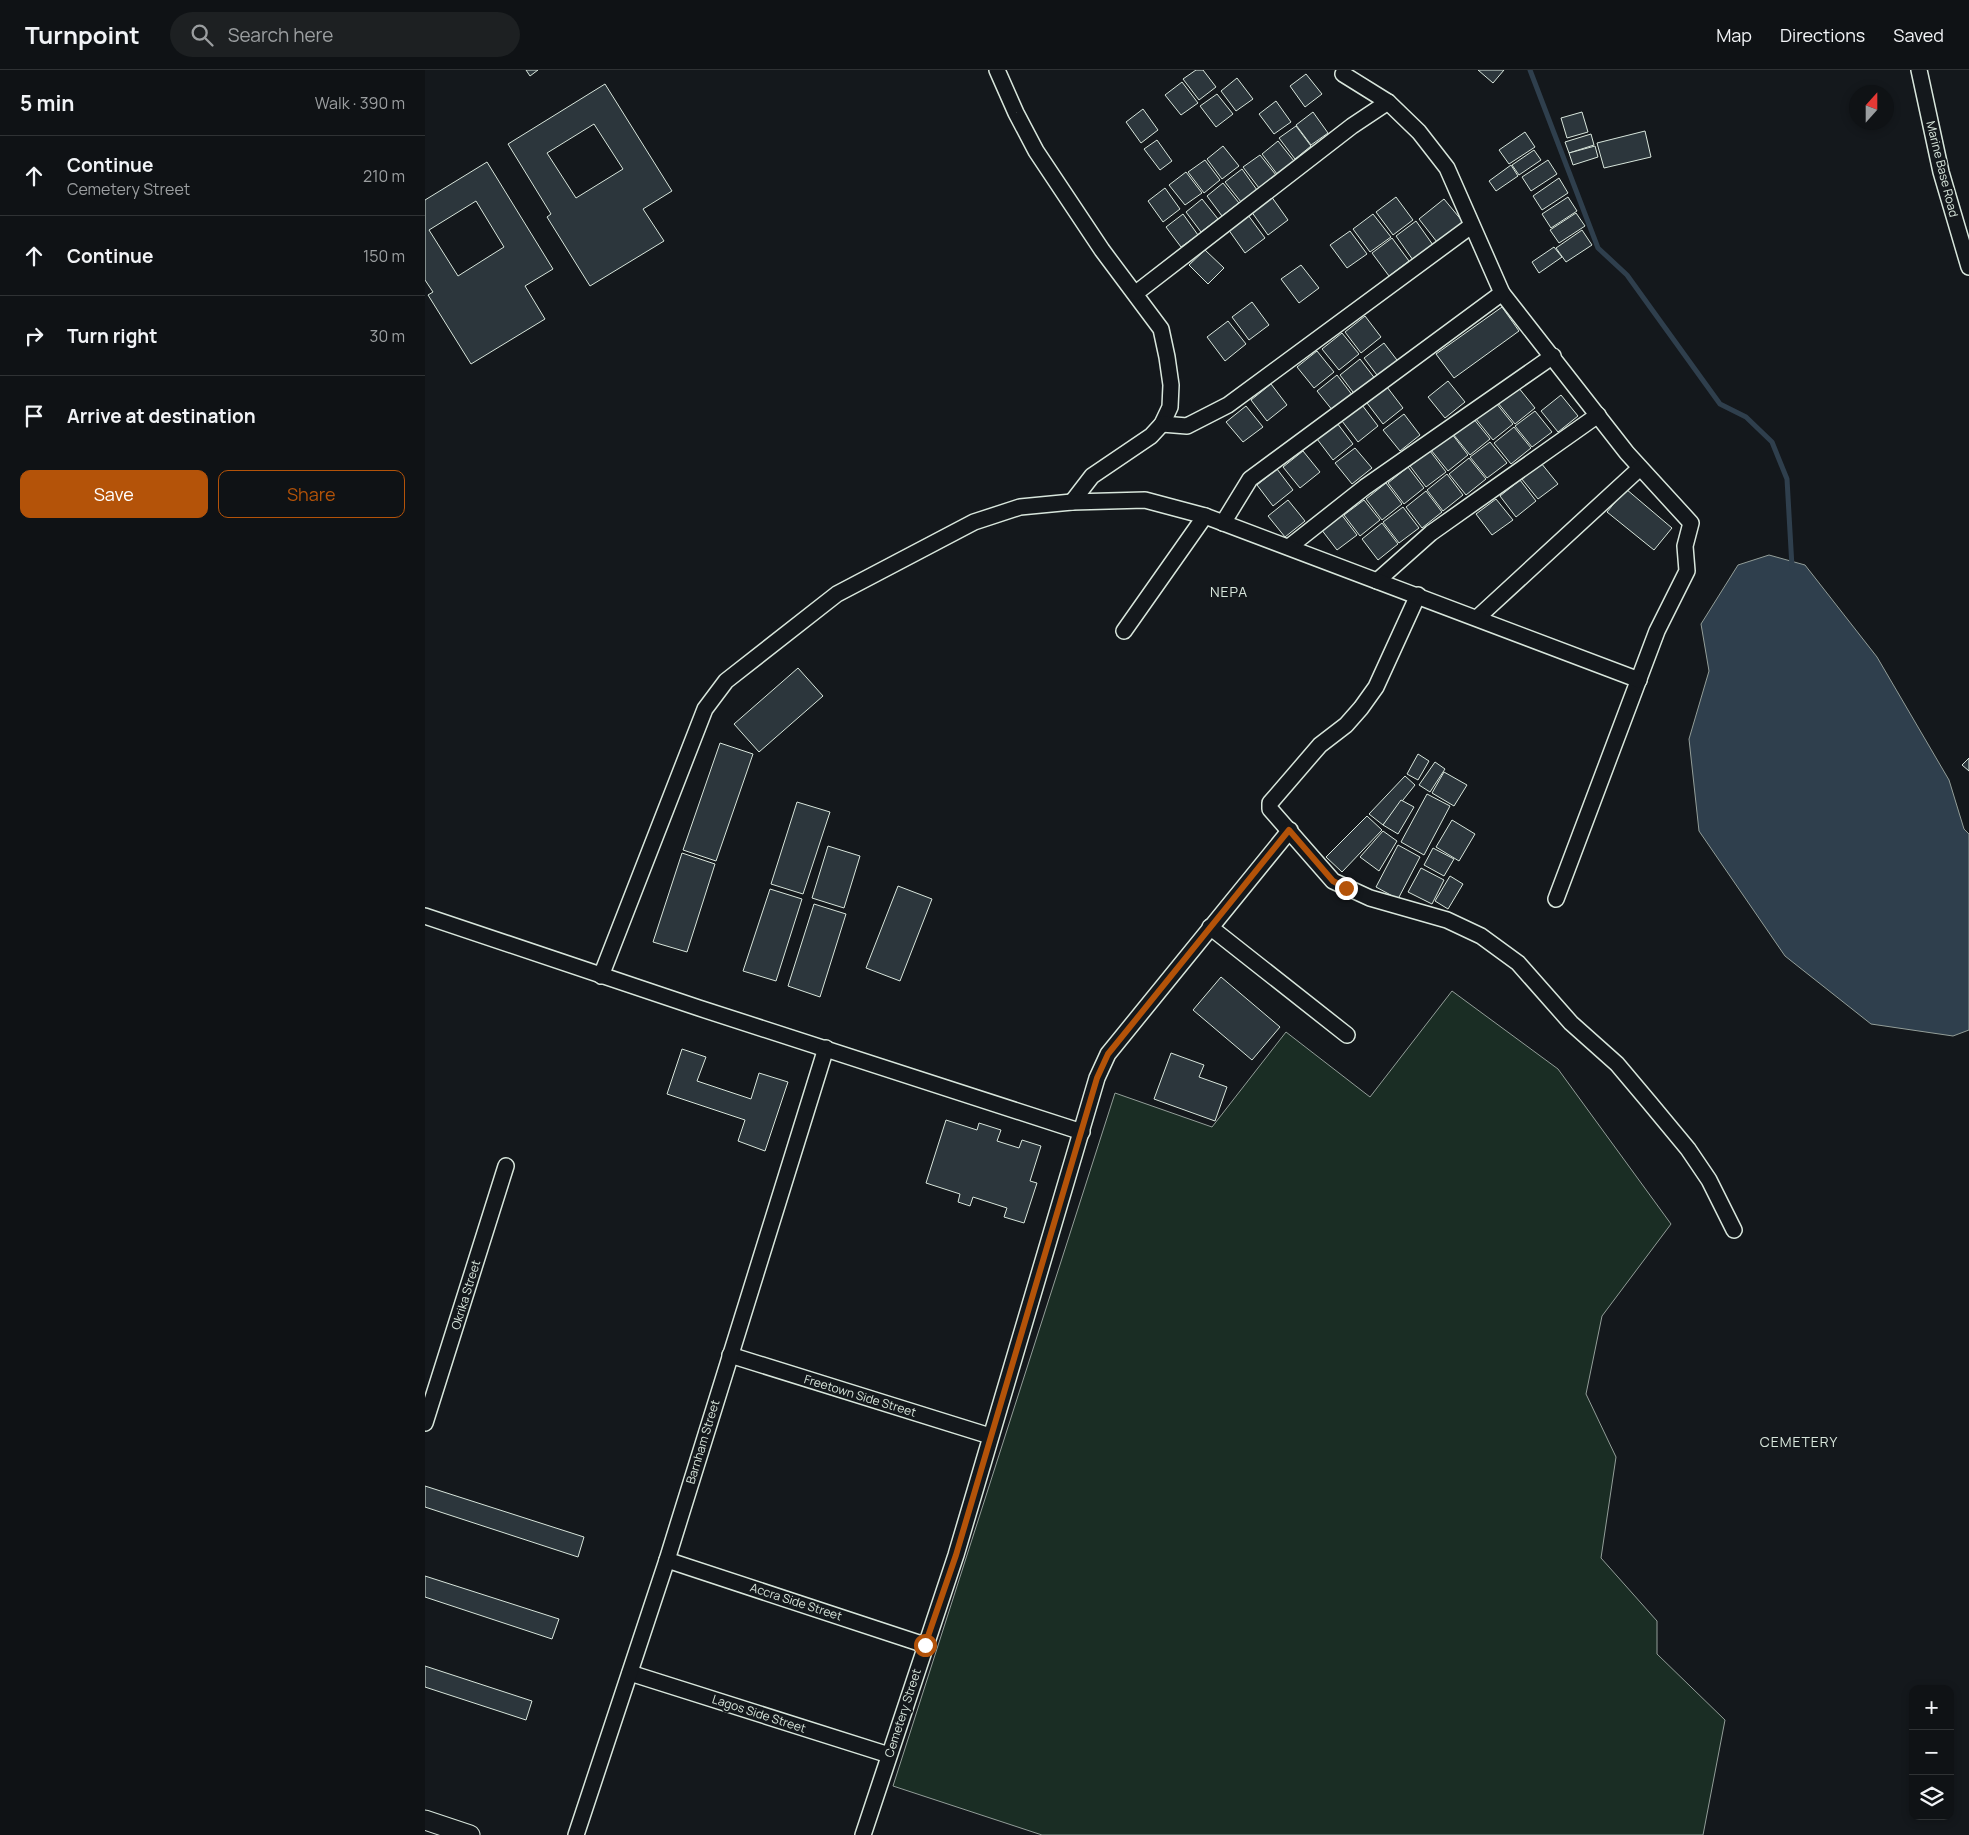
<!DOCTYPE html>
<meta charset="utf-8">
<style>
body{margin:0;font-family:Manrope,sans-serif;background:#1d2022;color:#f1f3f6}
.controls{position:absolute;right:15px;bottom:15px;display:grid;overflow:hidden;border-radius:10px;box-shadow:0 2px 8px #0003}
.controls button{width:45px;height:45px;display:grid;place-items:center;padding:0;border:0;border-bottom:1px solid #2f3234;background:#0f1215;color:#f1f3f6;font:25px sans-serif}
.compass{position:absolute;left:1424px;top:15px;width:45px;height:45px;border-radius:50%;background:#0f1215;box-shadow:0 2px 8px #0003;rotate:21deg}
.stop{position:absolute;width:15px;height:15px;margin:-11px;border:4px solid #b45309;border-radius:50%;background:#fff}
.stop.end{background:#b45309;border-color:#fff;box-shadow:0 1px 5px #0008}
.list{margin:0;padding:0;list-style:none}
h2{display:flex;justify-content:space-between;align-items:center;height:65px;margin:0;padding:0 20px;font-size:21px}
h2 small{font-size:16px;font-weight:400;color:#9b9ea0}
.list li{display:grid;grid-template-columns:32px 1fr auto;gap:15px;align-items:center;box-sizing:border-box;height:80px;padding:0 20px;border-top:1px solid #2f3234}
.list b{display:block;font-size:19px;white-space:nowrap}
.list p{margin:0;font-size:16px;white-space:nowrap;color:#9b9ea0}
.list em{font-size:16px;font-style:normal;color:#9b9ea0}
.actions{display:flex;gap:10px;padding:15px 20px}
.actions a{flex:1;padding:11px 0;border:1px solid #b45309;border-radius:10px;text-align:center;font-size:18px;color:#b45309}
.actions .main{background:#b45309;color:#fff}
.icon{flex:none;width:28px;height:28px;fill:none;stroke:currentColor;stroke-width:2;stroke-linecap:round;stroke-linejoin:round}
.map{position:relative;flex:none;width:1544px;height:1765px;overflow:hidden}
header{display:flex;align-items:center;gap:30px;box-sizing:border-box;height:70px;padding:0 25px;background:#0f1215;border-bottom:1px solid #2f3234}
header strong{font-size:24px}
nav{display:flex;gap:28px;margin-inline-start:auto;font-size:18px}
.search{width:350px;height:45px;background:#1d2022;display:flex;align-items:center;gap:12px;box-sizing:border-box;padding:0 18px;border-radius:28px;color:#9b9ea0;font-size:19px}
main{display:flex}
aside{flex:1;background:#0f1215}
.map>svg:first-child{display:block}
</style>
<header>
<strong>Turnpoint</strong>
<div class="search"><svg class="icon" aria-label="search" viewBox="0 0 24 24"><circle cx="10" cy="10" r="6"/><path d="M15 15l6 6"/></svg>Search here</div>
<nav><a>Map</a><a>Directions</a><a>Saved</a></nav>
</header>
<main>
<aside>
<h2>5 min<small>Walk · 390 m</small></h2>
<ul class="list">
<li><svg class="icon" aria-label="ahead" viewBox="0 0 24 24"><path d="M12 20V5M6 11l6-6 6 6"/></svg><div><b>Continue</b><p>Cemetery Street</p></div><em>210 m</em></li>
<li><svg class="icon" aria-label="ahead" viewBox="0 0 24 24"><path d="M12 20V5M6 11l6-6 6 6"/></svg><div><b>Continue</b></div><em>150 m</em></li>
<li><svg class="icon" aria-label="right" viewBox="0 0 24 24"><path d="M7 20v-9h11M14 6l5 5-5 5"/></svg><div><b>Turn right</b></div><em>30 m</em></li>
<li><svg class="icon" aria-label="arrive" viewBox="0 0 24 24"><path d="M6 21V4h12l-3 4 3 4H6"/></svg><div><b>Arrive at destination</b></div></li>
</ul>
<div class="actions"><a class="main">Save</a><a>Share</a></div>
</aside>
<div class="map">
<svg width="1544" height="1765" viewBox="0 0 1544 1765">
<rect width="100%" height="100%" fill="#14181c"/>
<path fill="#1a2d24" stroke="#939e99" d="M1027 921 1133 999 1246 1154 1177 1246 1161 1324 1191 1387 1176 1488 1232 1551V1584L1300 1650 1278 1765H617L468 1716 690 1023 787 1057 861 962 945 1027Z"/>
<path fill="#2f3f4d" stroke="#939e99" d="M1344 485 1380 495 1452 587 1524 710 1539 759 1544 764V960L1528 966 1446 954 1360 886 1274 761 1264 669 1284 601 1276 554 1313 495Z"/>
<g fill="none" stroke-linecap="round" stroke-linejoin="round">
<path stroke="#2f3f4d" stroke-width="5" d="M1105 0 1173 178 1202 205 1295 334 1321 347 1347 372 1362 409 1367 497"/>
</g>
<g fill="#2c363c" stroke="#d8e6dc" fill-rule="evenodd">
<path d="M101 0H113L105 6Z"/>
<path d="M771 0H778L791 17 774 30 758 9Z"/>
<path d="M1053 0H1079L1068 13Z"/>
<path d="M881 4 897 24 880 37 865 16Z"/>
<path d="M812 8 828 29 811 41 796 21Z"/>
<path d="M757 12 773 33 756 45 740 25Z"/>
<path d="M180 14 247 121 218 139 239 171 165 216 122 147 126 144 83 74ZM169 54 198 99 151 128 122 83Z"/>
<path d="M792 24 808 44 791 57 775 36Z"/>
<path d="M851 31 866 52 849 64 834 44Z"/>
<path d="M718 39 733 60 716 73 701 52Z"/>
<path d="M888 42 903 63 886 75 871 55Z"/>
<path d="M1157 42 1163 62 1142 68 1136 48Z"/>
<path d="M871 56 886 76 870 89 854 68Z"/>
<path d="M1220 61 1226 87 1179 98 1172 73Z"/>
<path d="M1100 62 1110 77 1084 94 1074 80Z"/>
<path d="M1166 64 1169 75 1144 83 1140 72Z"/>
<path d="M732 70 747 91 735 100 719 79Z"/>
<path d="M853 71 869 91 852 104 837 84Z"/>
<path d="M798 76 814 96 797 109 782 89Z"/>
<path d="M1170 76 1173 87 1148 95 1144 83Z"/>
<path d="M1109 80 1116 90 1094 105 1087 95Z"/>
<path d="M835 85 851 105 834 118 818 97Z"/>
<path d="M780 90 795 110 779 123 763 102Z"/>
<path d="M1123 90 1132 104 1106 121 1097 107Z"/>
<path d="M62 92 128 199 100 216 120 249 46 294 3 225 8 222 0 210V130ZM51 131 79 177 33 206 4 160Z"/>
<path d="M1086 95 1093 106 1071 121 1064 111Z"/>
<path d="M817 99 832 120 816 132 800 112Z"/>
<path d="M761 102 777 123 760 135 744 115Z"/>
<path d="M1134 108 1143 123 1117 140 1108 126Z"/>
<path d="M798 113 814 133 797 146 782 126Z"/>
<path d="M740 118 755 139 738 152 723 131Z"/>
<path d="M846 126 863 150 843 165 826 141Z"/>
<path d="M971 127 988 150 968 165 951 142Z"/>
<path d="M1143 127 1152 141 1126 158 1117 144Z"/>
<path d="M777 129 793 149 776 162 761 142Z"/>
<path d="M1019 129 1038 152 1012 172 994 149Z"/>
<path d="M1151 143 1160 156 1134 173 1125 160Z"/>
<path d="M758 144 773 165 756 177 741 157Z"/>
<path d="M948 144 966 167 945 182 928 159Z"/>
<path d="M823 145 840 168 820 183 803 159Z"/>
<path d="M991 151 1008 175 988 190 971 166Z"/>
<path d="M1157 160 1167 175 1141 192 1131 178Z"/>
<path d="M925 161 942 184 922 198 905 175Z"/>
<path d="M967 168 984 191 964 206 947 183Z"/>
<path d="M1129 177 1137 187 1114 203 1107 192Z"/>
<path d="M780 180 799 198 783 214 764 195Z"/>
<path d="M876 195 894 218 874 233 856 209Z"/>
<path d="M827 232 844 255 824 270 807 247Z"/>
<path d="M1077 237 1094 261 1029 308 1011 284Z"/>
<path d="M940 246 956 267 936 283 920 262Z"/>
<path d="M803 251 821 274 800 291 782 267Z"/>
<path d="M917 263 934 284 914 300 897 279Z"/>
<path d="M959 273 975 294 955 309 939 288Z"/>
<path d="M892 281 909 302 889 318 872 297Z"/>
<path d="M935 289 951 310 931 326 915 305Z"/>
<path d="M912 305 928 326 908 341 892 321Z"/>
<path d="M1023 311 1040 332 1020 348 1003 327Z"/>
<path d="M846 314 862 335 842 351 826 330Z"/>
<path d="M962 317 978 338 958 354 942 333Z"/>
<path d="M1093 317 1110 338 1090 354 1073 333Z"/>
<path d="M1136 325 1153 346 1133 362 1116 341Z"/>
<path d="M1071 333 1088 354 1068 370 1051 349Z"/>
<path d="M937 335 953 356 933 372 917 351Z"/>
<path d="M821 336 838 357 818 372 801 352Z"/>
<path d="M1110 341 1127 362 1107 377 1090 356Z"/>
<path d="M979 344 995 365 975 381 958 360Z"/>
<path d="M1048 348 1065 369 1045 385 1028 364Z"/>
<path d="M912 353 928 374 908 390 892 369Z"/>
<path d="M1089 357 1106 378 1086 394 1069 373Z"/>
<path d="M1027 364 1043 385 1023 401 1006 380Z"/>
<path d="M1065 372 1082 393 1062 408 1045 387Z"/>
<path d="M930 378 947 398 927 414 910 393Z"/>
<path d="M878 381 895 402 875 418 858 397Z"/>
<path d="M1005 381 1021 402 1001 417 985 396Z"/>
<path d="M1044 388 1061 409 1041 425 1024 404Z"/>
<path d="M1116 393 1133 414 1113 429 1096 408Z"/>
<path d="M983 397 999 418 979 434 963 413Z"/>
<path d="M852 399 868 420 848 436 832 415Z"/>
<path d="M1022 404 1038 425 1018 441 1002 420Z"/>
<path d="M1095 410 1111 431 1091 447 1075 426Z"/>
<path d="M961 413 977 434 957 450 941 429Z"/>
<path d="M1201 419 1247 458 1229 480 1182 442Z"/>
<path d="M1001 421 1017 442 997 458 981 437Z"/>
<path d="M1071 429 1088 450 1067 465 1051 444Z"/>
<path d="M863 430 880 451 860 467 843 446Z"/>
<path d="M939 430 955 450 935 466 919 445Z"/>
<path d="M978 437 994 458 974 473 958 452Z"/>
<path d="M916 444 932 465 912 480 896 459Z"/>
<path d="M957 453 973 474 953 490 937 469Z"/>
<path d="M373 598 398 626 334 682 309 654Z"/>
<path d="M295 673 328 684 291 791 258 780Z"/>
<path d="M993 684 1004 691 993 710 982 704Z"/>
<path d="M1544 688V701L1537 695Z"/>
<path d="M1010 692 1020 699 1005 722 994 715Z"/>
<path d="M1019 702 1042 715 1029 736 1007 723Z"/>
<path d="M980 706 990 715 958 755 944 744Z"/>
<path d="M1002 724 1025 736 999 785 976 772Z"/>
<path d="M976 730 989 737 973 764 958 755Z"/>
<path d="M372 732 405 742 378 824 346 814Z"/>
<path d="M942 746 957 760 917 802 901 787Z"/>
<path d="M1027 750 1050 764 1034 791 1011 777Z"/>
<path d="M958 761 972 771 954 801 935 787Z"/>
<path d="M973 775 995 787 973 829 951 817Z"/>
<path d="M403 776 435 786 419 838 387 828Z"/>
<path d="M1008 778 1029 789 1019 806 999 795Z"/>
<path d="M257 783 290 794 262 882 228 872Z"/>
<path d="M996 798 1019 810 1007 834 983 822Z"/>
<path d="M1025 806 1038 814 1023 839 1010 831Z"/>
<path d="M473 816 507 829 475 911 441 898Z"/>
<path d="M345 819 377 829 351 911 318 901Z"/>
<path d="M389 834 421 844 395 927 363 916Z"/>
<path d="M796 907 855 957 827 990 768 940Z"/>
<path d="M257 979 281 987 272 1011 326 1029 334 1003 363 1012 340 1081 313 1071 320 1050 242 1024Z"/>
<path d="M746 983 779 995 774 1007 802 1017 790 1051 729 1029Z"/>
<path d="M521 1050 552 1060 554 1053 576 1060 572 1071 594 1078 597 1070 616 1076 605 1111 612 1113 599 1153 579 1147 582 1138 548 1127 545 1136 533 1132 535 1124 501 1113Z"/>
<path d="M0 1416 159 1467 153 1487 0 1437Z"/>
<path d="M0 1506 134 1549 127 1569 0 1527Z"/>
<path d="M0 1596 107 1631 101 1650 0 1617Z"/>
</g>
<g fill="none" stroke-linecap="round" stroke-linejoin="round">
<defs>
<g id="minor">
<path d="M572 0 591 43 611 81 677 180 736 259 742 287 746 315 745 337 737 354 726 366 667 406 647 432"/>
<path d="M1494 0 1516 102 1544 197"/>
<path d="M918 4 963 32 994 62 1022 98 1077 223 1202 383 1266 453 1260 476 1262 501 1232 561 1131 829"/>
<path d="M711 223 927 56 963 32"/>
<path d="M737 354 762 356 803 335 1046 156"/>
<path d="M798 453 825 409 1077 223"/>
<path d="M864 477 940 417 1128 286"/>
<path d="M952 511 1006 463 1173 345"/>
<path d="M993 525 951 617 936 638 921 655 895 675 845 733V739L908 811 945 828 1022 850 1056 866 1093 893 1146 953 1192 994 1224 1032 1263 1079 1284 1110 1309 1160"/>
<path d="M1052 548 1215 398"/>
<path d="M699 561 780 446"/>
<path d="M0 846 274 938 657 1062"/>
<path d="M785 857 922 965"/>
<path d="M176 906 280 639 301 611 412 524 549 452 595 437 647 432 720 430 780 446 1214 610"/>
<path d="M305 1285 565 1366"/>
<path d="M0 1353 81 1096"/>
<path d="M242 1490 500 1575"/>
<path d="M205 1603 464 1685"/>
<path d="M151 1765 242 1490 401 978"/>
<path d="M438 1765 531 1485 672 1008 683 984 865 760"/>
</g>
<path id="tertiary" d="M0 1750 45 1765"/>
</defs>
<use href="#minor" stroke="#d8e6dc" stroke-width="18"/>
<use href="#tertiary" stroke="#d8e6dc" stroke-width="21"/>
<use href="#minor" stroke="#14181c" stroke-width="15"/>
<use href="#tertiary" stroke="#14181c" stroke-width="19"/>
</g>
<g fill="none" stroke-linecap="round" stroke-linejoin="round">
<path stroke="#b45309" stroke-width="6" d="M500 1575 531 1485 672 1008 683 984 864 760 908 811 921 818"/>
</g>
<g text-anchor="middle" stroke-width="4" stroke-linejoin="round" paint-order="stroke">
<g font-size="12" fill="#d8e6dc" stroke="#14181c">
<text transform="translate(1517 99) rotate(76)" y="4">Marine Base Road</text>
<text transform="translate(41 1225) rotate(-73)" y="4">Okrika Street</text>
<text transform="translate(435 1326) rotate(17)" y="4">Freetown Side Street</text>
<text transform="translate(278 1372) rotate(-73)" y="4">Barnham Street</text>
<text transform="translate(371 1532) rotate(18)" y="4">Accra Side Street</text>
<text transform="translate(478 1643) rotate(-72)" y="4">Cemetery Street</text>
<text transform="translate(334 1644) rotate(18)" y="4">Lagos Side Street</text>
</g>
<g font-size="14" letter-spacing="1" fill="#d8e6dc" stroke="#14181c">
<text x="804" y="527">NEPA</text>
<text x="1374" y="1377">CEMETERY</text>
</g>
</g>
</svg>
<div class="controls">
<button>+</button>
<button>−</button>
<button><svg class="icon" aria-label="layers" viewBox="0 0 24 24"><path d="M12 4l9 5-9 5-9-5zM3 14l9 5 9-5"/></svg></button>
</div>
<svg class="compass" viewBox="-18 -18 36 36"><path d="M0-13l5 13h-10z" fill="#e53935"/><path d="M0 13l5-13h-10z" fill="#9b9ea0"/></svg>
<div class="stop" style="left:500px;top:1575px"></div>
<div class="stop end" style="left:921px;top:818px"></div>
</div>
</main>
